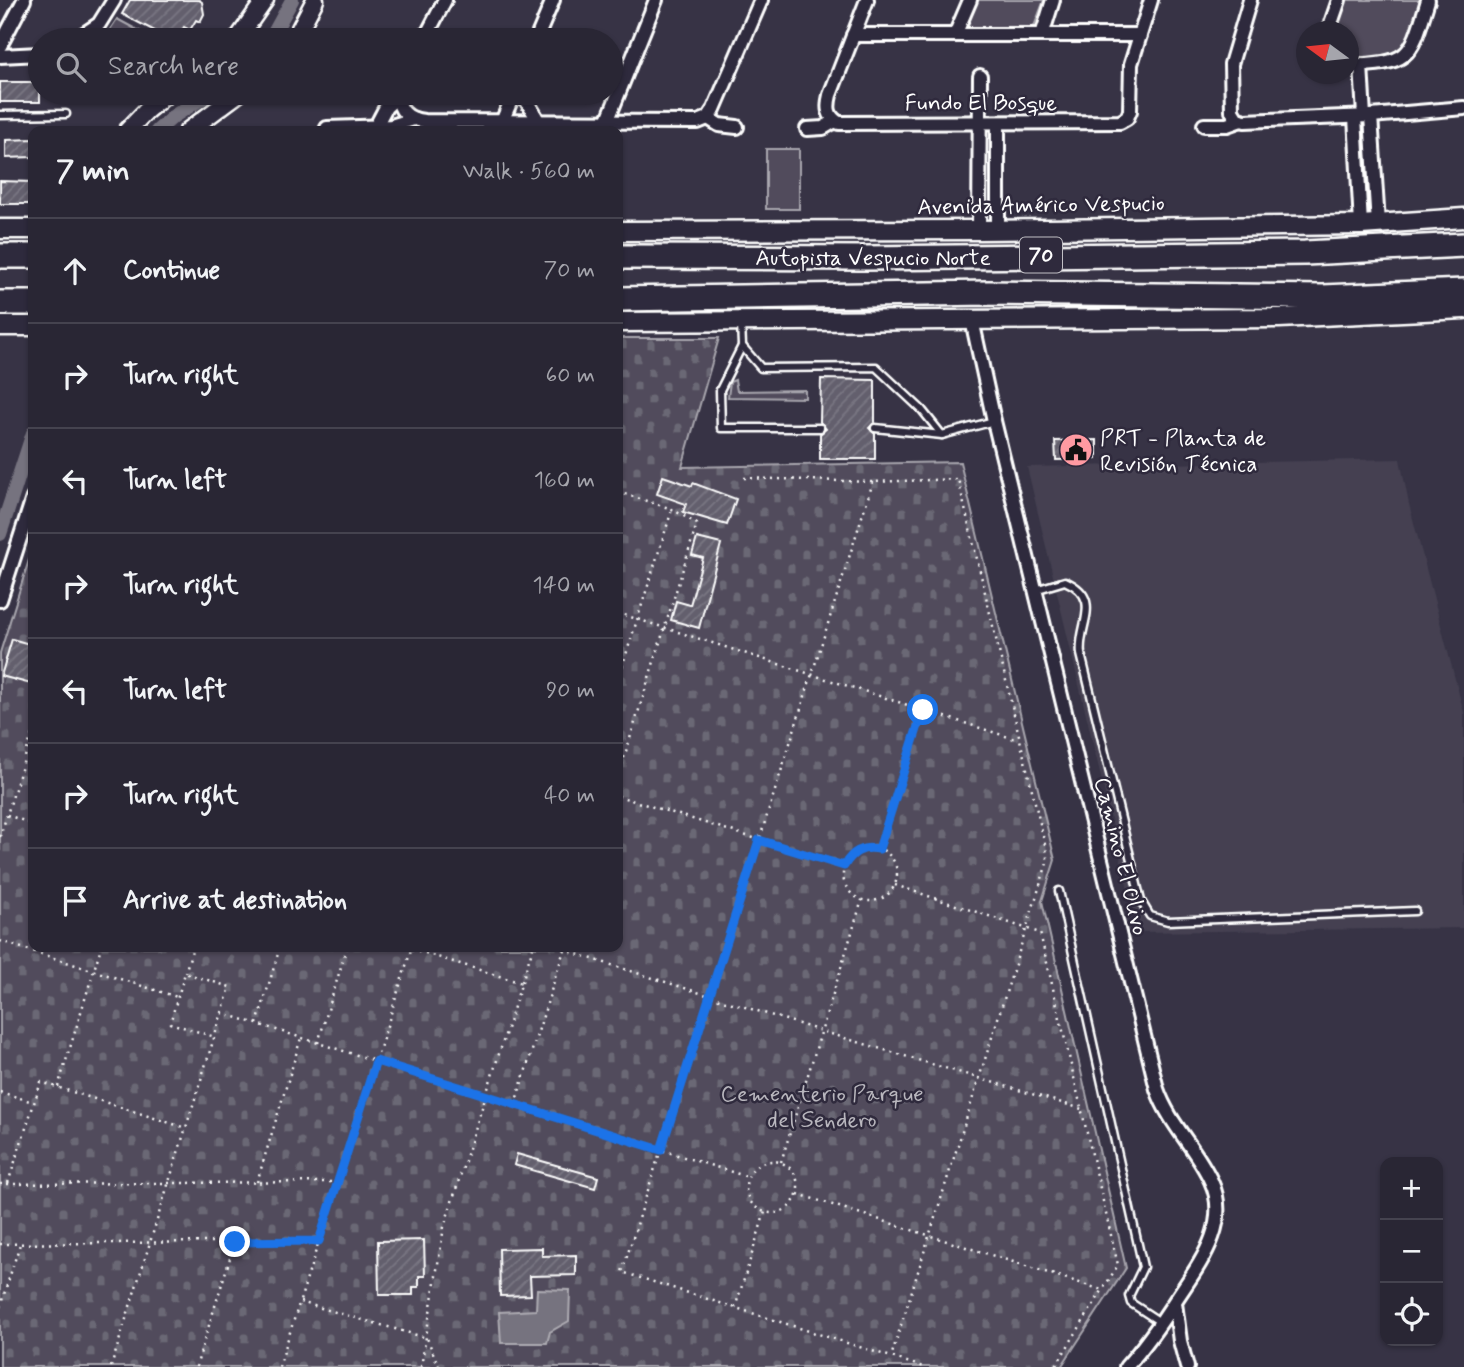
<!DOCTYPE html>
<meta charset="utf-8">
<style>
body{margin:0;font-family:Mynerve,sans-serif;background:#353240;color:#f1f3f6}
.controls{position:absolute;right:21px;bottom:21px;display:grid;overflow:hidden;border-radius:14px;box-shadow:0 2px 5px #0004}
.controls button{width:63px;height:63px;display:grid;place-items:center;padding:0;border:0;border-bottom:2px solid #45434f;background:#292634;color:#f1f3f6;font:35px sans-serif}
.compass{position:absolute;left:1296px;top:21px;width:63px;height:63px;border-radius:50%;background:#292634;box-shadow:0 2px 5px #0004;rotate:285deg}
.stop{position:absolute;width:21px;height:21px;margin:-16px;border:5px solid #1a73e8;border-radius:50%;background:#fff}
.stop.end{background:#1a73e8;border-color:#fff;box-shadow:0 2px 7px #0008}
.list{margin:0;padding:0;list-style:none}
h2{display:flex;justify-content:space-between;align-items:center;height:91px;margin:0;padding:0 28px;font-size:30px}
h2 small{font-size:23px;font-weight:400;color:#a5a5ac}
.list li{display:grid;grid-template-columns:46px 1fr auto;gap:21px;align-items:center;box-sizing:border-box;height:105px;padding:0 28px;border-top:2px solid #45434f}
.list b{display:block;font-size:26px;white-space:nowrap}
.list em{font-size:23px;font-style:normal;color:#a5a5ac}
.icon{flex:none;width:38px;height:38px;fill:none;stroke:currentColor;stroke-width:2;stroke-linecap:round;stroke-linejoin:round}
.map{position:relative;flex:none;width:1464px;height:1367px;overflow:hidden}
.search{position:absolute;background:#292634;box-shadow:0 2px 5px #0004;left:28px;top:28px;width:595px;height:77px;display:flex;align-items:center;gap:18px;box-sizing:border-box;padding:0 24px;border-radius:38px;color:#a5a5ac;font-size:26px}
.panel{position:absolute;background:#292634;box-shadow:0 2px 5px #0004;left:28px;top:126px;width:595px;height:826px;border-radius:14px}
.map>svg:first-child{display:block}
</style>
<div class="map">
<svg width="1464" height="1367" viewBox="0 0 1464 1367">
<defs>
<pattern id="cemetery-stones" width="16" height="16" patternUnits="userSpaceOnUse" patternTransform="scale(1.75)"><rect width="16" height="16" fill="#514c5c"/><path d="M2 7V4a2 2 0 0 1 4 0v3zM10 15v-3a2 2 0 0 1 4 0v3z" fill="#6b6774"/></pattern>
<pattern id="building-hatch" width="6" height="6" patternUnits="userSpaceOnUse" patternTransform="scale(1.75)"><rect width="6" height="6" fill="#635f6d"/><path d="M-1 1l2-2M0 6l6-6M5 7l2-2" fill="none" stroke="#7a7783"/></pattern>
</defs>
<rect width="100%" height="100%" fill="#373345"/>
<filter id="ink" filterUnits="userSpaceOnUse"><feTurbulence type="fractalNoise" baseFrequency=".0143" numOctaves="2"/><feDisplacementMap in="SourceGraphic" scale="14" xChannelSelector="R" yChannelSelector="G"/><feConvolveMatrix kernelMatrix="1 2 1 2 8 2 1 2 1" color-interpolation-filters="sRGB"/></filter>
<g filter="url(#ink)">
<path fill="#444051" d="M1400 459 1409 504 1464 713V928L1138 932 1027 467Z"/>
<g fill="#514c5c" stroke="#a8a6ae" stroke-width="2">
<path d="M975 0H1044L1033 29H965Z"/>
<path d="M1343 0H1424L1414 38 1395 58 1349 62 1348 32H1333Z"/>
<path d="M117 19 156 40H103Z"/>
<rect x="766" y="149" width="33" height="60"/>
<path d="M735 380 737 391 805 390V398L728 397 730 382Z"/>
</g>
<path fill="url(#cemetery-stones)" stroke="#a8a6ae" stroke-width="2" d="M618 338H719L682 467 960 462 1055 860 1042 901 1126 1268 1061 1367H0V653L33 547V947H618Z"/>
<path fill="#76737f" stroke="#adabb2" stroke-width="2" d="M537 1289 570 1290 569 1321 550 1332 547 1343H501L499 1312 536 1310Z"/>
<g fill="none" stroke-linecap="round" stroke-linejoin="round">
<g stroke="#76737f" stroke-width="14">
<path d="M270 40 292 0"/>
<path d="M157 131 174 116 210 93"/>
<path d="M0 534 33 433"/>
</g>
</g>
<g fill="url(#building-hatch)" stroke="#fff" stroke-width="2">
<path d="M130 0H199L202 2 204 14 200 22 196 20 190 30 184 27 177 40H172L122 14Z"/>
<rect x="0" y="82" width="40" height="20"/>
<path d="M33 139V157L6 158V140Z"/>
<path d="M0 181 33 182V204H0Z"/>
<path d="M821 379 875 380V422L869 428 875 434V459H820V434L826 429 820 422Z"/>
<path d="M1097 440V459L1056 460 1055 441Z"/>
<path d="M663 476 692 486 693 483 736 499 727 525 683 512 686 504 657 494Z"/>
<path d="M697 538 721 544 699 628 671 620 676 601 690 605 703 558 692 555Z"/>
<path d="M12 639 33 645V675L31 684 1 676Z"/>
<path d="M517 1154 598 1177 595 1188 514 1165Z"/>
<path d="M424 1240 425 1276H419V1287H413V1295H379L378 1241Z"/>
<path d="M542 1248V1256L576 1255V1275L530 1276 531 1295 500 1296 499 1249Z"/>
</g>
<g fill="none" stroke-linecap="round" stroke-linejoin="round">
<defs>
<g id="service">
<path d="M0 115 66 114"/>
<path d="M741 323 742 346 720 390 721 428H820"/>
<path d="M742 346 761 368 876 367 922 410 942 435"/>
<path d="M875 428 942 435 994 421"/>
<path d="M1035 590 1065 581C1105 599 1077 625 1081 654L1141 901 1150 916 1168 921 1415 911"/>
<path d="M1059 891 1143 1267 1129 1296 1131 1303 1160 1322"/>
</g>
<g id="minor">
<path d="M867 0 830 95C827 107 827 116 839 123L1120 122 1127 118 1130 111 1131 64 1151 0"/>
<path d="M1250 0 1231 64 1232 111 1237 119 1245 121 1371 116 1464 108"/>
<path d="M1328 32 1339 0"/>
<path d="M853 35H1140"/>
<path d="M955 35 970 0"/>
<path d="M1042 35 1053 0"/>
<path d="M75 40 99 24 114 0"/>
<path d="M424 40 445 0"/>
<path d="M536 40 553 0"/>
<path d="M0 46 24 0"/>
<path d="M0 56 40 54"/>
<path d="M1361 65 1364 116"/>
<path d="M1348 66C1411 63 1410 59 1428 0"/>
<path d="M399 93C397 110 407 119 424 121L698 122 708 118"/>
<path d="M522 93 539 122"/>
<path d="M1371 116 1378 224"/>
<path d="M1355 117 1361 225"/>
<path d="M708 118 714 109 761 0"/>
<path d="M708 118 719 125 737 127"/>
<path d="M502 122 514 93"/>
<path d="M607 122 656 0"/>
<path d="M998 123V230"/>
<path d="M1204 125H1227L1241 120"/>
<path d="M376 126 386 107 399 95"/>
<path d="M327 128 391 126 414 119"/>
<path d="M807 129 823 128 835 121"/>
<path d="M979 230 980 76"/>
<path d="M972 320 994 421 1157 1089C1169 1124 1196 1148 1211 1181 1231 1224 1200 1263 1177 1298 1161 1323 1146 1345 1126 1367"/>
<path d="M0 600 33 498"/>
<path d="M1175 1303 1180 1341 1187 1367"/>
</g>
<g id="tertiary">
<path d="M237 40 265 0"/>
<path d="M294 40 315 0"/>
<path d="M127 131 147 110 168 93"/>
<path d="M188 131 239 93"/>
</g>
<g id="secondary">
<path d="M0 229H33"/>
<path d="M618 231 979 230 1361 225 1464 218"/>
<path d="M618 322 1279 318 1464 309"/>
<path d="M0 326H33"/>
</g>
<g id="motorway">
<path d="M0 256H33"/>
<path d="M618 257 865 258 1305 253 1464 245"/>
<path d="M618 299 989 293 1323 297 1464 291"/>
<path d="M0 303H33"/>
</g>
</defs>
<use href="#service" stroke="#fff" stroke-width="11"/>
<use href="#minor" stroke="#fff" stroke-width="18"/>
<use href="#tertiary" stroke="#fff" stroke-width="21"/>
<use href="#secondary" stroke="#fff" stroke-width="23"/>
<use href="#motorway" stroke="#fff" stroke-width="28"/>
<g stroke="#fff" stroke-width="2.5" stroke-dasharray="2 5" stroke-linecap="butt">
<path d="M744 478 873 482 958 479 1047 853V863L891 1357"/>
<path d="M873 482 622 1272 923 1367"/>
<path d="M618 492 672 509 697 524 618 777"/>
<path d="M618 613 1018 740"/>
<path d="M618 680 672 510"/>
<path d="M618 796 844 866"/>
<path d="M7 815 33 824"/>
<path d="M0 837 33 731"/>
<circle cx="870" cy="874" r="27"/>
<path d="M879 849 923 710"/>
<path d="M895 885 1040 933 1118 1265 1055 1367"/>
<path d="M0 941 177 997"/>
<path d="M405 947 522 983"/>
<path d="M564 950 821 1031 1082 1109"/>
<path d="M185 973 193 947"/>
<path d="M222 1013 748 1177"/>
<path d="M257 1024 280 947"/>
<path d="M318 1043 347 947"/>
<path d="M58 1087 101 947"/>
<path d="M0 1092 33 1102"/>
<path d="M515 1104 565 947"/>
<circle cx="772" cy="1187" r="26"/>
<path d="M781 1162 862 900"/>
<path d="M257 1182 301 1038"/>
<path d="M8 1183 41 1082 186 1128"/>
<path d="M0 1184 338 1182"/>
<path d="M798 1194 1102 1290"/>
<path d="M0 1244 319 1241"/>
<path d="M300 1302 427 1338 439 1367"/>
<path d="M0 1307 20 1244"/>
<path d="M735 1308 765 1212"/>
<path d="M111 1367 230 987 185 973 170 1023 215 1037"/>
<path d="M196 1367 235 1242"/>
<path d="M279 1367 412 947"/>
<path d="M421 1367 444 1227 533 947"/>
</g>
<use href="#service" stroke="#2f2a3d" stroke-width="6"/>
<use href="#minor" stroke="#2f2a3d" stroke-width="12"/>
<use href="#tertiary" stroke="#2f2a3d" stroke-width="16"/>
<use href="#secondary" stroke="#2f2a3d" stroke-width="18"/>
<use href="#motorway" stroke="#2f2a3d" stroke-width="23"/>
</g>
</g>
<g fill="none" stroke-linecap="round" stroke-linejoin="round" filter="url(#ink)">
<path stroke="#1a73e8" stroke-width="9" d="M235 1242 319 1241 376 1061 661 1150 759 840 844 866C852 852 862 846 879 849L923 710"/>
</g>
<defs>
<symbol id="civic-disc" viewBox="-11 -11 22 22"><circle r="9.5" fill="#ff9aa2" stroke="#2f2a3d"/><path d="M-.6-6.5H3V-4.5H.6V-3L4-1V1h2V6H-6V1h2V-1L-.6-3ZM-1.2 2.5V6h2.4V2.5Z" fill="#111"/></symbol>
</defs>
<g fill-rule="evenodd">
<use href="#civic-disc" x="1057" y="431" width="38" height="38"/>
</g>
<g text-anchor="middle" stroke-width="5" stroke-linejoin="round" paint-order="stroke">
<rect fill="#2f2a3d" stroke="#c1bfc5" stroke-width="2" x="1020" y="237.5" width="42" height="35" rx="5"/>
<g font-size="21" font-weight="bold" fill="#fff">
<text x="1041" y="262">70</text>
</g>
<g font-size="23" fill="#fff" stroke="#2f2a3d">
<text x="981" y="110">Fundo El Bosque</text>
<text transform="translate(1041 204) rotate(-1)" y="8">Avenida Américo Vespucio</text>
<text x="873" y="265">Autopista Vespucio Norte</text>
<text transform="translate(1122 856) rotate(76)" y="8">Camino El Olivo</text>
</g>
<g font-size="23" fill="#fff" stroke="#2f2a3d" text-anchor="start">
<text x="1100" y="445">PRT - Planta de<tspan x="1100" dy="26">Revisión Técnica</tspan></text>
</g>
<g font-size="23" fill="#b9b7be" stroke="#2f2a3d">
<text x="822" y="1101">Cementerio Parque<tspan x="822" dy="26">del Sendero</tspan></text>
</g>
</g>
</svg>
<div class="controls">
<button>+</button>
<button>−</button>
<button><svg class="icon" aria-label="locate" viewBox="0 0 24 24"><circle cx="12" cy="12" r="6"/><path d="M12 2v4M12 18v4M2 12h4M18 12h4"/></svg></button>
</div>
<svg class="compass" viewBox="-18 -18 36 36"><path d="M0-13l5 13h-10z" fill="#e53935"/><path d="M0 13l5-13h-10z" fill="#a5a5ac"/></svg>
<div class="stop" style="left:923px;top:710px"></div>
<div class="stop end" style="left:235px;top:1242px"></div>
<div class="search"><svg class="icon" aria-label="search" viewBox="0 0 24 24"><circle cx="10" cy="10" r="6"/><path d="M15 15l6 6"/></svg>Search here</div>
<section class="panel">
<h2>7 min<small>Walk · 560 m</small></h2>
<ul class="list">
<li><svg class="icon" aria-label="ahead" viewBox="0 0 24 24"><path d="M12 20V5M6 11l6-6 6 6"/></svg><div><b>Continue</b></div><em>70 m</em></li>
<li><svg class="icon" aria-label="right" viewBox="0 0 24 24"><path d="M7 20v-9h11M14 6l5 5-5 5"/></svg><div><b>Turn right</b></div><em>60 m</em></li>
<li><svg class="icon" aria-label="left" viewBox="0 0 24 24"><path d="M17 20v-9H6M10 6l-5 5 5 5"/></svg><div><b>Turn left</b></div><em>160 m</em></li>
<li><svg class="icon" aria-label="right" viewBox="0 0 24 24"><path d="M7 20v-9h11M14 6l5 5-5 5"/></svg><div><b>Turn right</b></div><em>140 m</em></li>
<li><svg class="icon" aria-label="left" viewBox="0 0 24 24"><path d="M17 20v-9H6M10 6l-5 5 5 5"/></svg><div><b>Turn left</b></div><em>90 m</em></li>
<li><svg class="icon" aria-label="right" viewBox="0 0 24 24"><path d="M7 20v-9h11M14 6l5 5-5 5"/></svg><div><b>Turn right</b></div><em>40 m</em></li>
<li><svg class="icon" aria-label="arrive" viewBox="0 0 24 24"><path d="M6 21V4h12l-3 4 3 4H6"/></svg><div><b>Arrive at destination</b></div></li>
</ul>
</section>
</div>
